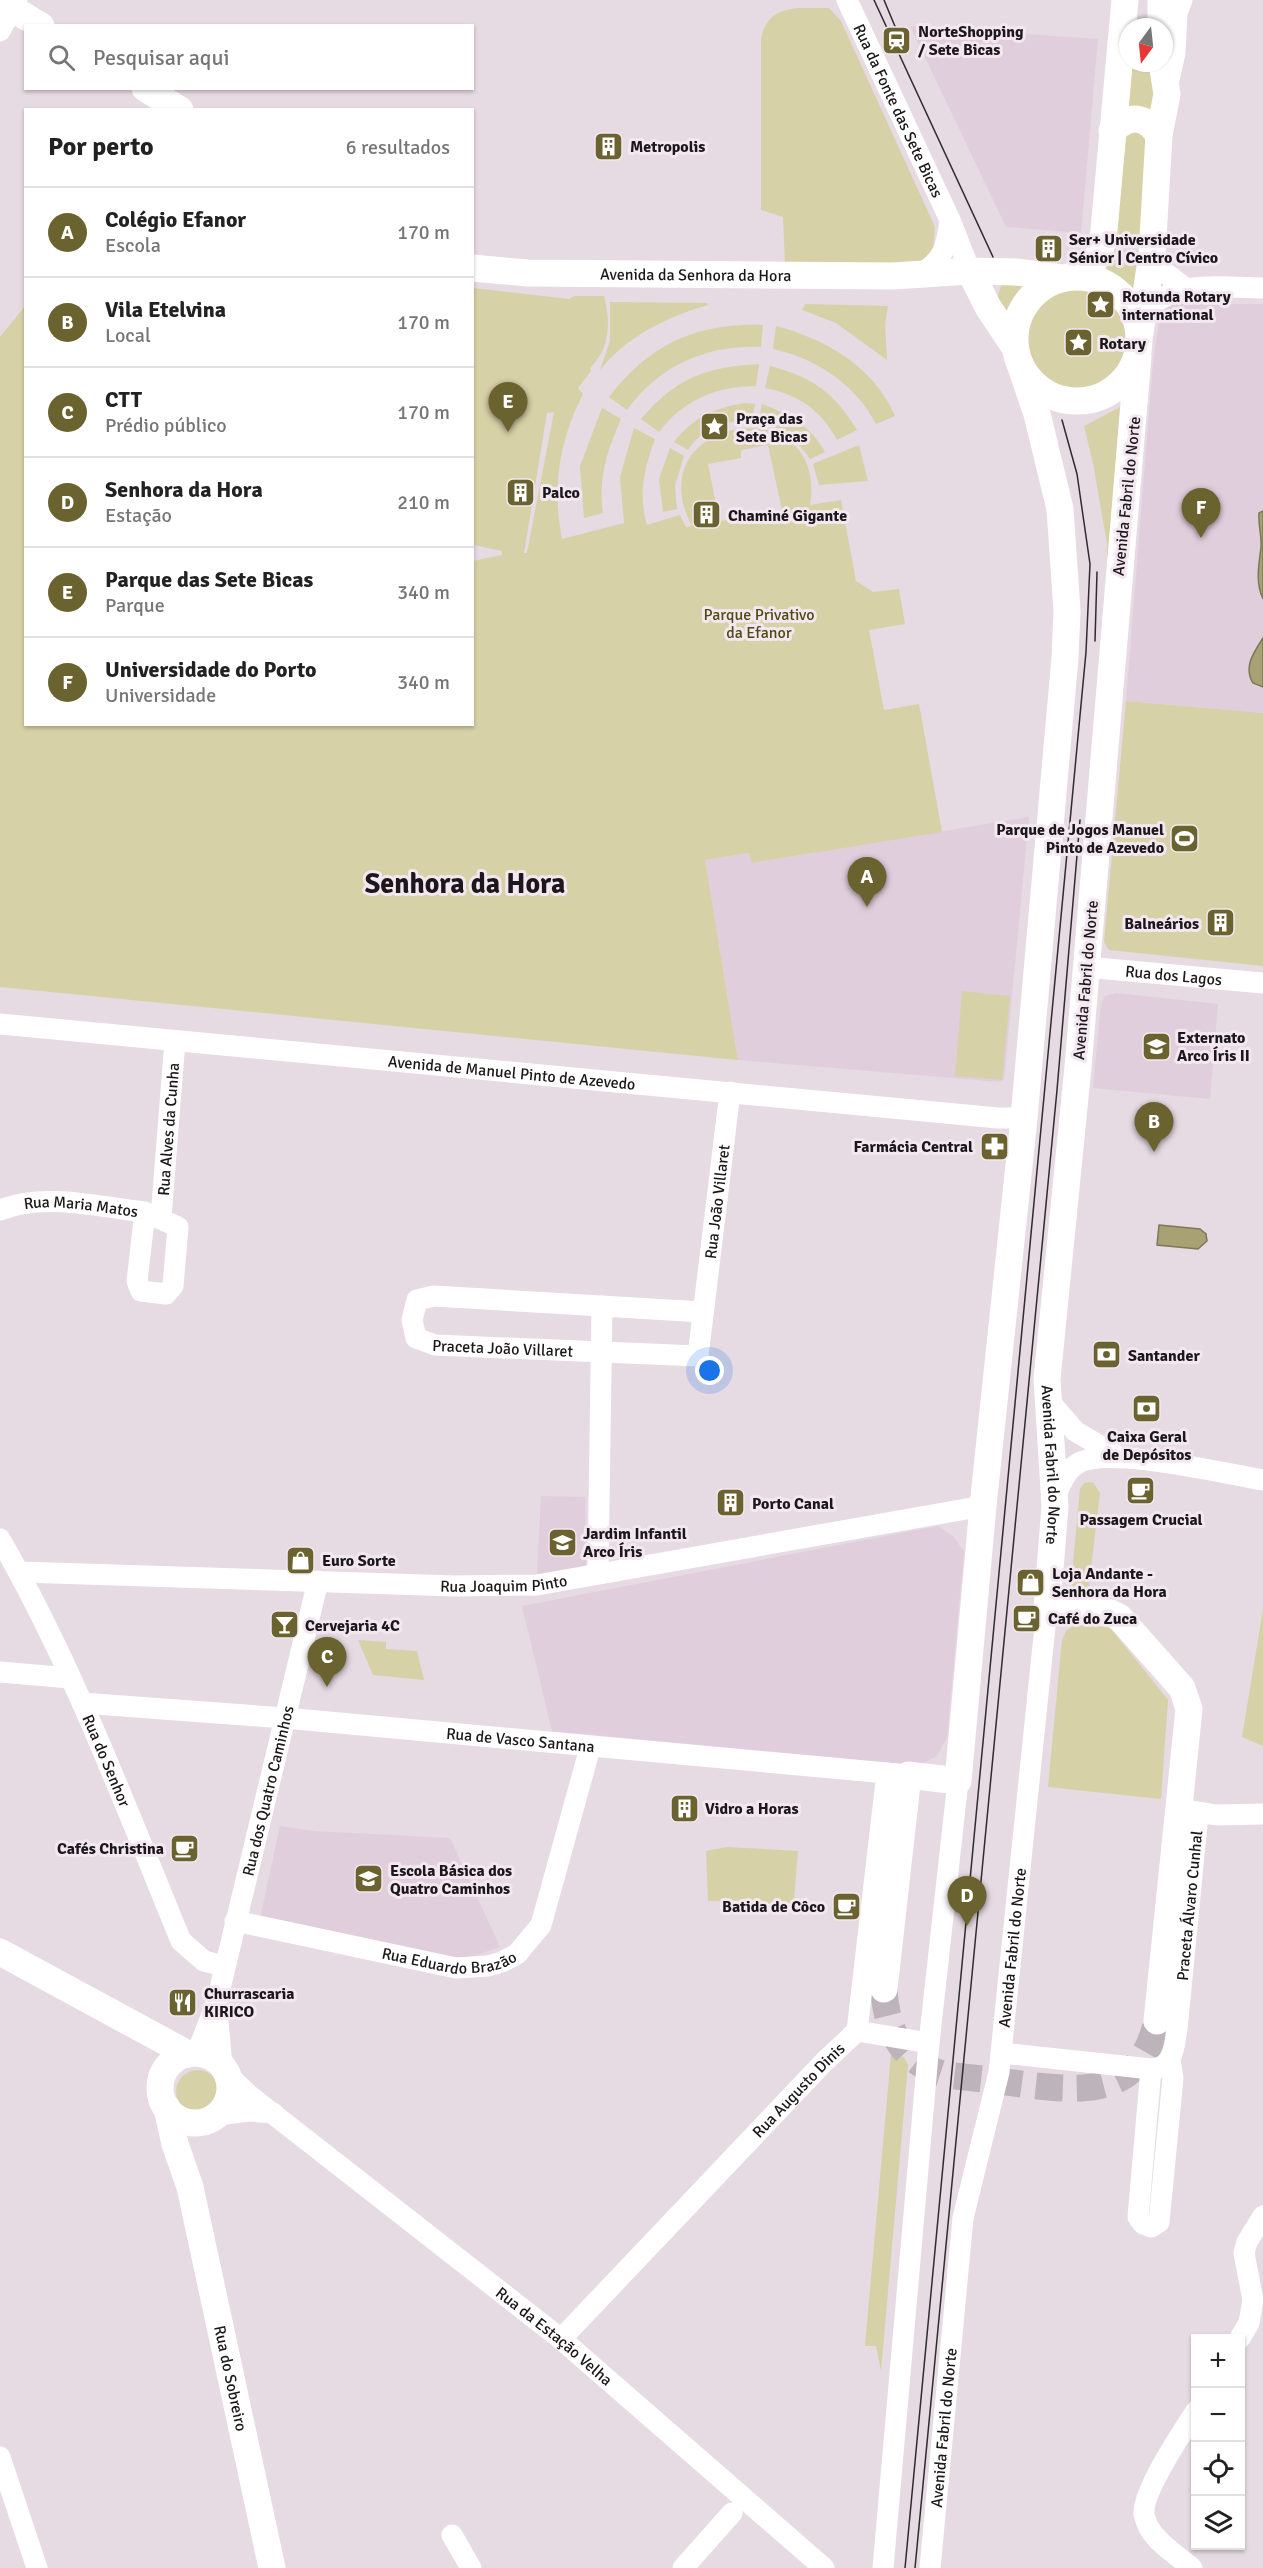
<!DOCTYPE html>
<html lang="pt">
<meta charset="utf-8">
<style>
body{margin:0;font-family:Signika,sans-serif;background:#f2f2f2;color:#222}
.controls{position:absolute;right:18px;bottom:18px;display:grid;overflow:hidden;border-radius:0px;box-shadow:0 2px 4px #0004}
.controls button{width:54px;height:54px;display:grid;place-items:center;padding:0;border:0;border-bottom:2px solid #e0e0e0;background:#fff;color:#222;font:30px sans-serif}
.compass{position:absolute;left:1119px;top:18px;width:54px;height:54px;border-radius:50%;background:#fff;box-shadow:0 2px 4px #0004;rotate:195deg}
.you{position:absolute;left:710px;top:1371px;width:21px;height:21px;margin:-15px;border:4px solid #fff;border-radius:50%;background:#1a73e8;box-shadow:0 0 0 9px #1a73e833}
.badge{display:grid;place-items:center;width:39px;height:39px;border-radius:50%;background:#6a632f;color:#fff;font-size:20px;font-weight:700}
.pin{position:absolute;translate:-50% -50px;filter:drop-shadow(0 2px 3px #0008)}
.pin::after{content:'';position:absolute;top:32px;width:21px;height:18px;background:inherit;clip-path:polygon(0 0,100% 0,50% 100%)}
.list{margin:0;padding:0;list-style:none}
h2{display:flex;justify-content:space-between;align-items:center;height:78px;margin:0;padding:0 24px;font-size:26px}
h2 small{font-size:20px;font-weight:400;color:#767676}
.list li{display:grid;grid-template-columns:39px 1fr auto;gap:18px;align-items:center;box-sizing:border-box;height:90px;padding:0 24px;border-top:2px solid #e0e0e0}
.list b{display:block;font-size:22px;white-space:nowrap}
.list p{margin:0;font-size:20px;white-space:nowrap;color:#767676}
.list em{font-size:20px;font-style:normal;color:#767676}
.icon{flex:none;width:33px;height:33px;fill:none;stroke:currentColor;stroke-width:2;stroke-linecap:round;stroke-linejoin:round}
.map{position:relative;flex:none;width:1263px;height:2568px;overflow:hidden}
.search{position:absolute;background:#fff;box-shadow:0 2px 4px #0004;left:24px;top:24px;width:450px;height:66px;display:flex;align-items:center;gap:15px;box-sizing:border-box;padding:0 21px;border-radius:0px;color:#767676;font-size:22px}
.panel{position:absolute;background:#fff;box-shadow:0 2px 4px #0004;left:24px;top:108px;width:450px;height:618px;border-radius:0px}
.map>svg:first-child{display:block}
</style>
<div class="map">
<svg width="1263" height="2568" viewBox="0 0 1263 2568">
<rect width="100%" height="100%" fill="#e6dae3"/>
<g fill="#e1cedc">
<path d="M910 26 1098 39 1081 233 1006 227Z"/>
<path d="M1169 304H1263V713L1126 701 1153 362 1161 309Z"/>
<path d="M1029 817 1004 1080 1000 1082 738 1060 705 860 749 853 752 863Z"/>
<path d="M1116 993 1218 1004 1210 1099 1093 1088 1101 1004 1105 996Z"/>
<path d="M541 1496 585 1497 586 1566 537 1574Z"/>
<path d="M938 1526 954 1537 964 1552 947 1738 937 1756 926 1762 914 1765 552 1731 522 1606Z"/>
<path d="M280 1826 314 1831 450 1838 500 1947 459 1961 260 1919Z"/>
</g>
<g fill="#d7d1a7" fill-rule="evenodd">
<path d="M798 8H829L841 21 935 227 933 250 922 263 785 264 783 217 761 210V38C767 16 776 11 798 8Z"/>
<path d="M1130 63H1156L1155 119 1126 115Z"/>
<path d="M1134 132 1146 134 1145 236 1114 234 1126 137Z"/>
<path d="M1113 249 1143 251 1134 292 1120 279 1104 273 1110 263Z"/>
<path d="M1004 276 1024 284 1007 314 994 308Z"/>
<path d="M473 288 569 299 574 296H604C611 323 610 348 590 368L591 371 578 388 583 394C559 441 552 487 562 539L624 523 620 477 634 428 655 439C644 469 638 494 647 525L680 515 686 527 692 526C634 416 829 385 810 505L841 500 856 581 873 592 899 589 905 624 869 630 884 710 919 704 942 832 752 863 749 853 705 860 738 1060 0 987V337L25 306 26 724H472L473 561 502 555V551L473 545ZM554 412 527 553H524L547 413ZM768 445 782 510 703 524 698 513 701 507 716 504 708 464 741 458V450Z"/>
<circle cx="1077" cy="340" r="51"/>
<path d="M610 302 707 303 708 305C667 317 627 336 600 370L610 341Z"/>
<path d="M805 304 888 306 885 324 887 360 836 323 802 310Z"/>
<path d="M763 325 761 347C706 345 660 365 627 410L609 397C650 344 696 323 763 325Z"/>
<path d="M776 326C826 339 874 367 895 416L876 424C856 385 816 358 773 349Z"/>
<path d="M759 364 756 386C717 386 683 400 659 432L641 419C676 378 706 367 759 364Z"/>
<path d="M770 366C812 377 834 392 857 430L837 440C821 410 798 394 765 388Z"/>
<path d="M745 403 755 404 752 420C725 421 703 427 688 450L674 442C694 417 714 408 745 403Z"/>
<path d="M762 404C789 414 811 426 825 452L810 459C797 440 782 426 758 422Z"/>
<path d="M1124 405 1108 626 1107 544 1093 463 1084 426Z"/>
<path d="M602 408 621 419C607 451 598 478 603 513L584 518 580 466Z"/>
<path d="M859 445 868 481 819 485 813 464Z"/>
<path d="M670 448 684 456 675 486 677 509 663 512 659 479Z"/>
<path d="M1126 701 1263 713V966L1109 950 1104 942Z"/>
<path d="M962 991 1010 996 1002 1080 955 1076Z"/>
<path d="M1093 1482 1100 1493 1088 1594 1076 1590 1071 1584 1080 1489 1084 1483Z"/>
<path d="M1263 1609V1746L1242 1737Z"/>
<path d="M1075 1624 1107 1627 1112 1630 1168 1700 1161 1799 1048 1787 1062 1640 1066 1631Z"/>
<path d="M358 1640 386 1642V1649L417 1651 424 1680 373 1675Z"/>
<path d="M727 1847 798 1851 793 1912 753 1900 708 1901 706 1851Z"/>
<path d="M891 2054 904 2057 908 2065 881 2371 876 2346H865Z"/>
<circle cx="198" cy="2092" r="22"/>
</g>
<g fill="#a7a173" stroke="#7d7858" stroke-width="1.5">
<path d="M1263 511V599C1255 582 1259 565 1261 547 1262 536 1258 525 1259 513Z"/>
<path d="M1263 638V687L1253 683C1243 667 1254 652 1263 638Z"/>
<path d="M1159 1225 1200 1229 1206 1234 1207 1241 1198 1249 1157 1245Z"/>
</g>
<g fill="none" stroke-linecap="round" stroke-linejoin="round">
<path stroke="#bdb3bb" stroke-width="27" stroke-dasharray="27 14" stroke-linecap="butt" d="M884 1989C886 2032 904 2064 946 2075 974 2078 1001 2081 1028 2085 1090 2092 1140 2094 1157 2021"/>
<g stroke="#fff" stroke-width="21">
<path id="s1" d="M847 0 950 220 970 271"/>
<path d="M0 31 17 0"/>
<path d="M1168 84 1175 53 1177 13 1182 0"/>
<path d="M1152 254 1160 269 1184 287"/>
<path d="M918 275C943 262 947 246 950 220"/>
<path d="M1143 313C1176 278 1220 288 1263 288"/>
<path id="s2" d="M1086 967 1263 983"/>
<path id="s3" d="M0 1024 998 1118H1024"/>
<path id="s4" d="M0 1210C44 1192 98 1207 145 1212L178 1227 173 1286 166 1294 141 1291 137 1281 145 1212"/>
<path id="s5" d="M161 1217 175 1041"/>
<path id="s6" d="M703 1312 434 1296 417 1300 412 1320 416 1338 435 1345 698 1356 730 1092"/>
<path d="M1049 1401 1075 1431 1117 1456"/>
<path d="M1055 1498C1060 1486 1065 1471 1077 1464 1104 1445 1226 1474 1263 1480"/>
<path id="s7" d="M0 1539C73 1666 125 1805 181 1941L204 1961 224 1966"/>
<path id="s8" d="M20 1572 454 1586 537 1585 983 1506"/>
<path d="M598 1572 602 1306"/>
<path d="M0 1672 70 1678"/>
<path id="s9" d="M82 1703 285 1718 908 1775"/>
<path d="M1186 1810 1216 1815 1263 1814"/>
<path id="s10" d="M235 1921 456 1968 488 1966 502 1962 517 1954 541 1925 590 1748"/>
<path d="M217 2010 222 2066"/>
<path d="M857 2031 929 2043"/>
<path id="s11" d="M197 2053 217 2001 318 1581"/>
<path id="s12" d="M1002 2053 1151 2069C1174 2068 1174 2047 1177 2029L1198 1814"/>
<path d="M1151 2069 1138 2217 1143 2224 1151 2227 1159 2222 1173 2078 1170 2061"/>
<path id="s13" d="M228 2075 249 2095 561 2339 824 2568"/>
<path d="M218 2115 249 2111 273 2113"/>
<path d="M1240 2338 1249 2323 1253 2300 1244 2253 1247 2242 1263 2216"/>
<path id="s14" d="M561 2339 824 2062 857 2031 887 1773"/>
<path d="M0 2457 37 2568"/>
<path d="M452 2535 471 2568"/>
<path d="M683 2568 732 2513"/>
<path d="M883 2568 929 2043 958 1781"/>
<path id="s15" d="M930 2568 963 2218 999 2072 1047 1607"/>
<path d="M1192 2568C1179 2557 1160 2545 1151 2531 1148 2527 1145 2518 1144 2514 1142 2492 1183 2431 1196 2411"/>
</g>
<g stroke="#fff" stroke-width="27">
<path d="M0 1 41 26"/>
<path d="M1161 27V0"/>
<path d="M145 88 180 110"/>
<path d="M1112 131C1129 114 1145 115 1159 135"/>
<path id="s16" d="M472 268 527 273 893 276 970 271 1016 272 1062 278"/>
<path d="M970 271 988 307 1014 346"/>
<path d="M1071 276C1089 267 1098 261 1103 241L1125 0"/>
<circle cx="1077" cy="339" r="62"/>
<path d="M1140 333 1152 254 1159 135 1167 94 1162 63"/>
<path id="s17" d="M1138 356 1078 1067 1047 1379 1055 1506 1047 1607 1111 1613 1119 1617 1182 1688 1189 1709 1157 2021"/>
<path d="M0 1952 188 2054"/>
<path d="M884 1989 908 1775 958 1781 983 1506 1024 1118 1065 658 1067 611 1060 509 1037 414 1020 364"/>
<circle cx="195" cy="2088" r="35"/>
<path id="s18" d="M167 2108 175 2144 190 2187 272 2568"/>
</g>
<g stroke="#2f2b2e" stroke-width="1.5">
<path d="M874 0 993 257"/>
<path d="M884 0 899 36"/>
<path d="M1095 641 1097 572"/>
<path d="M905 2568 1086 652 1090 564 1077 474 1062 420"/>
<path d="M915 2568 1057 1090 1080 820"/>
</g>
</g>
<defs>
<symbol id="station-square" viewBox="-11 -11 22 22"><rect x="-9" y="-9" width="18" height="18" rx="4" fill="#6a632f" stroke="#f3e7f0"/><path d="M-3-6H3Q5-6 5-4V2Q5 4 3 4L4.5 6H3L1.5 4h-3L-3 6H-4.5L-3 4Q-5 4-5 2V-4Q-5-6-3-6ZM-3.5-4v3h7v-3ZM-3.5 1v1.5H-2V1ZM2 1v1.5H3.5V1Z" fill="#fff"/></symbol>
<symbol id="building-square" viewBox="-11 -11 22 22"><rect x="-9" y="-9" width="18" height="18" rx="4" fill="#6a632f" stroke="#f3e7f0"/><path d="M-4-6H4V6H1V3H-1V6H-4ZM-2.5-4.3h1.7v1.8h-1.7ZM.8-4.3h1.7v1.8H.8ZM-2.5-1h1.7V.8h-1.7ZM.8-1h1.7V.8H.8Z" fill="#fff"/></symbol>
<symbol id="sight-square" viewBox="-11 -11 22 22"><rect x="-9" y="-9" width="18" height="18" rx="4" fill="#6a632f" stroke="#f3e7f0"/><path d="M0-6L1.8-2.2L6-1.7L2.9 1.2L3.7 5.4L0 3.3L-3.7 5.4L-2.9 1.2L-6-1.7L-1.8-2.2Z" fill="#fff"/></symbol>
<symbol id="stadium-square" viewBox="-11 -11 22 22"><rect x="-9" y="-9" width="18" height="18" rx="4" fill="#6a632f" stroke="#f3e7f0"/><path d="M0-5a6.5 5 0 1 0 0 10a6.5 5 0 1 0 0-10ZM-3.5-1.8h7v3.6h-7Z" fill="#fff"/></symbol>
<symbol id="school-square" viewBox="-11 -11 22 22"><rect x="-9" y="-9" width="18" height="18" rx="4" fill="#6a632f" stroke="#f3e7f0"/><path d="M0-5L7-2L0 1L-7-2ZM-4 1L0 2.5L4 1V4Q0 6-4 4Z" fill="#fff"/></symbol>
<symbol id="pharmacy-square" viewBox="-11 -11 22 22"><rect x="-9" y="-9" width="18" height="18" rx="4" fill="#6a632f" stroke="#f3e7f0"/><path d="M-2-6h4v4h4v4h-4v4h-4v-4h-4v-4h4Z" fill="#fff"/></symbol>
<symbol id="bank-square" viewBox="-11 -11 22 22"><rect x="-9" y="-9" width="18" height="18" rx="4" fill="#6a632f" stroke="#f3e7f0"/><path d="M-6-4H6V4H-6ZM0-2.3a2.3 2.3 0 1 0 0 4.6a2.3 2.3 0 1 0 0-4.6Z" fill="#fff"/></symbol>
<symbol id="cafe-square" viewBox="-11 -11 22 22"><rect x="-9" y="-9" width="18" height="18" rx="4" fill="#6a632f" stroke="#f3e7f0"/><path d="M-5.5-4.5H6V0H3Q3 3.5 0 3.5H-2.5Q-5.5 3.5-5.5 0ZM3-3.2v2h1.7v-2ZM-6 4.5H4V6H-6Z" fill="#fff"/></symbol>
<symbol id="shop-square" viewBox="-11 -11 22 22"><rect x="-9" y="-9" width="18" height="18" rx="4" fill="#6a632f" stroke="#f3e7f0"/><path d="M-5-2.5h2.3a2.7 3.5 0 0 1 5.4 0H5L5.5 6h-11ZM-1.5-2.5h3a1.5 2.3 0 0 0-3 0Z" fill="#fff"/></symbol>
<symbol id="bar-square" viewBox="-11 -11 22 22"><rect x="-9" y="-9" width="18" height="18" rx="4" fill="#6a632f" stroke="#f3e7f0"/><path d="M-6-5H6L.8 .8V4.5H3.5V6h-7V4.5H-.8V.8Z" fill="#fff"/></symbol>
<symbol id="restaurant-square" viewBox="-11 -11 22 22"><rect x="-9" y="-9" width="18" height="18" rx="4" fill="#6a632f" stroke="#f3e7f0"/><path d="M-5-6h1v4h1v-4h1v4h1v-4h1v5L-1.5 .5V6h-2V.5L-5-1ZM5-6V6H3V1.5H1.5Q1.5-4 5-6Z" fill="#fff"/></symbol>
</defs>
<g fill-rule="evenodd">
<use href="#station-square" x="880" y="24" width="33" height="33"/>
<use href="#building-square" x="592" y="130" width="33" height="33"/>
<use href="#building-square" x="1032" y="232" width="33" height="33"/>
<use href="#sight-square" x="1084" y="288" width="33" height="33"/>
<use href="#sight-square" x="1062" y="326" width="33" height="33"/>
<use href="#sight-square" x="698" y="410" width="33" height="33"/>
<use href="#building-square" x="504" y="476" width="33" height="33"/>
<use href="#building-square" x="690" y="498" width="33" height="33"/>
<use href="#stadium-square" x="1168" y="822" width="33" height="33"/>
<use href="#building-square" x="1204" y="906" width="33" height="33"/>
<use href="#school-square" x="1140" y="1030" width="33" height="33"/>
<use href="#pharmacy-square" x="978" y="1130" width="33" height="33"/>
<use href="#bank-square" x="1090" y="1338" width="33" height="33"/>
<use href="#bank-square" x="1130" y="1392" width="33" height="33"/>
<use href="#cafe-square" x="1124" y="1474" width="33" height="33"/>
<use href="#building-square" x="714" y="1486" width="33" height="33"/>
<use href="#school-square" x="546" y="1526" width="33" height="33"/>
<use href="#shop-square" x="284" y="1544" width="33" height="33"/>
<use href="#shop-square" x="1014" y="1566" width="33" height="33"/>
<use href="#cafe-square" x="1010" y="1602" width="33" height="33"/>
<use href="#bar-square" x="268" y="1608" width="33" height="33"/>
<use href="#building-square" x="668" y="1792" width="33" height="33"/>
<use href="#cafe-square" x="168" y="1832" width="33" height="33"/>
<use href="#school-square" x="352" y="1862" width="33" height="33"/>
<use href="#cafe-square" x="830" y="1890" width="33" height="33"/>
<use href="#restaurant-square" x="166" y="1986" width="33" height="33"/>
</g>
<g text-anchor="middle" stroke-width="6" stroke-linejoin="round" paint-order="stroke">
<g font-size="16" font-weight="bold" fill="#1b171a" stroke="#f3e7f0" text-anchor="start">
<text x="918" y="37">NorteShopping<tspan x="918" dy="18">/ Sete Bicas</tspan></text>
<text x="630" y="152">Metropolis</text>
<text x="1069" y="245">Ser+ Universidade<tspan x="1069" dy="18">Sénior | Centro Cívico</tspan></text>
<text x="1122" y="302">Rotunda Rotary<tspan x="1122" dy="18">international</tspan></text>
<text x="1099" y="349">Rotary</text>
<text x="736" y="424">Praça das<tspan x="736" dy="18">Sete Bicas</tspan></text>
<text x="542" y="498">Palco</text>
<text x="728" y="521">Chaminé Gigante</text>
<text x="1164" y="835" text-anchor="end">Parque de Jogos Manuel<tspan x="1164" dy="18">Pinto de Azevedo</tspan></text>
<text x="1199" y="929" text-anchor="end">Balneários</text>
<text x="1177" y="1043">Externato<tspan x="1177" dy="18">Arco Íris II</tspan></text>
<text x="973" y="1152" text-anchor="end">Farmácia Central</text>
<text x="1128" y="1361">Santander</text>
<text x="1147" y="1442" text-anchor="middle">Caixa Geral<tspan x="1147" dy="18">de Depósitos</tspan></text>
<text x="752" y="1509">Porto Canal</text>
<text x="1141" y="1525" text-anchor="middle">Passagem Crucial</text>
<text x="583" y="1539">Jardim Infantil<tspan x="583" dy="18">Arco Íris</tspan></text>
<text x="322" y="1566">Euro Sorte</text>
<text x="1052" y="1579">Loja Andante -<tspan x="1052" dy="18">Senhora da Hora</tspan></text>
<text x="1048" y="1624">Café do Zuca</text>
<text x="305" y="1631">Cervejaria 4C</text>
<text x="705" y="1814">Vidro a Horas</text>
<text x="164" y="1854" text-anchor="end">Cafés Christina</text>
<text x="390" y="1876">Escola Básica dos<tspan x="390" dy="18">Quatro Caminhos</tspan></text>
<text x="825" y="1912" text-anchor="end">Batida de Côco</text>
<text x="204" y="1999">Churrascaria<tspan x="204" dy="18">KIRICO</tspan></text>
</g>
<g font-size="16" fill="#1b171a" stroke="#f3e7f0">
<text dy="6" stroke="none"><textPath href="#s1" startOffset="122">Rua da Fonte das Sete Bicas</textPath></text>
<text dy="6" stroke="none"><textPath href="#s16" startOffset="224">Avenida da Senhora da Hora</textPath></text>
<text transform="translate(1126 496) rotate(-84)" y="6">Avenida Fabril do Norte</text>
<text dy="6" stroke="none"><textPath href="#s2" startOffset="88">Rua dos Lagos</textPath></text>
<text transform="translate(1085 980) rotate(-85)" y="6">Avenida Fabril do Norte</text>
<text dy="6" stroke="none"><textPath href="#s3" startOffset="514">Avenida de Manuel Pinto de Azevedo</textPath></text>
<text dy="6" stroke="none"><textPath href="#s5" startOffset="88">Rua Alves da Cunha</textPath></text>
<text dy="6" stroke="none"><textPath href="#s6" startOffset="765">Rua João Villaret</textPath></text>
<text dy="6" stroke="none"><textPath href="#s4" startOffset="82">Rua Maria Matos</textPath></text>
<text dy="6" stroke="none"><textPath href="#s6" startOffset="414">Praceta João Villaret</textPath></text>
<text dy="6" stroke="none"><textPath href="#s17" startOffset="1113">Avenida Fabril do Norte</textPath></text>
<text dy="6" stroke="none"><textPath href="#s8" startOffset="484">Rua Joaquim Pinto</textPath></text>
<text dy="6" stroke="none"><textPath href="#s9" startOffset="440">Rua de Vasco Santana</textPath></text>
<text dy="6" stroke="none"><textPath href="#s7" startOffset="246">Rua do Senhor</textPath></text>
<text dy="6" stroke="none"><textPath href="#s11" startOffset="272">Rua dos Quatro Caminhos</textPath></text>
<text dy="6" stroke="none"><textPath href="#s12" startOffset="327">Praceta Álvaro Cunhal</textPath></text>
<text dy="6" stroke="none"><textPath href="#s15" startOffset="627">Avenida Fabril do Norte</textPath></text>
<text dy="6" stroke="none"><textPath href="#s10" startOffset="219">Rua Eduardo Brazão</textPath></text>
<text dy="6" stroke="none"><textPath href="#s14" startOffset="344">Rua Augusto Dinis</textPath></text>
<text dy="6" stroke="none"><textPath href="#s13" startOffset="418">Rua da Estação Velha</textPath></text>
<text dy="6" stroke="none"><textPath href="#s18" startOffset="278">Rua do Sobreiro</textPath></text>
<text dy="6" stroke="none"><textPath href="#s15" startOffset="141">Avenida Fabril do Norte</textPath></text>
</g>
<g font-size="16" fill="#504910" stroke="#f3e7f0">
<text x="759" y="620">Parque Privativo<tspan x="759" dy="18">da Efanor</tspan></text>
</g>
<g font-size="28" font-weight="bold" fill="#1b171a" stroke="#f3e7f0">
<text x="465" y="893">Senhora da Hora</text>
</g>
</g>
</svg>
<div class="controls">
<button>+</button>
<button>−</button>
<button><svg class="icon" aria-label="locate" viewBox="0 0 24 24"><circle cx="12" cy="12" r="6"/><path d="M12 2v4M12 18v4M2 12h4M18 12h4"/></svg></button>
<button><svg class="icon" aria-label="layers" viewBox="0 0 24 24"><path d="M12 4l9 5-9 5-9-5zM3 14l9 5 9-5"/></svg></button>
</div>
<svg class="compass" viewBox="-18 -18 36 36"><path d="M0-13l5 13h-10z" fill="#e53935"/><path d="M0 13l5-13h-10z" fill="#767676"/></svg>
<div class="you"></div>
<div class="pin badge" style="left:867px;top:907px">A</div>
<div class="pin badge" style="left:1154px;top:1152px">B</div>
<div class="pin badge" style="left:327px;top:1687px">C</div>
<div class="pin badge" style="left:967px;top:1926px">D</div>
<div class="pin badge" style="left:508px;top:432px">E</div>
<div class="pin badge" style="left:1201px;top:538px">F</div>
<div class="search"><svg class="icon" aria-label="search" viewBox="0 0 24 24"><circle cx="10" cy="10" r="6"/><path d="M15 15l6 6"/></svg>Pesquisar aqui</div>
<section class="panel">
<h2>Por perto<small>6 resultados</small></h2>
<ul class="list">
<li><span class="badge">A</span><div><b>Colégio Efanor</b><p>Escola</p></div><em>170 m</em></li>
<li><span class="badge">B</span><div><b>Vila Etelvina</b><p>Local</p></div><em>170 m</em></li>
<li><span class="badge">C</span><div><b>CTT</b><p>Prédio público</p></div><em>170 m</em></li>
<li><span class="badge">D</span><div><b>Senhora da Hora</b><p>Estação</p></div><em>210 m</em></li>
<li><span class="badge">E</span><div><b>Parque das Sete Bicas</b><p>Parque</p></div><em>340 m</em></li>
<li><span class="badge">F</span><div><b>Universidade do Porto</b><p>Universidade</p></div><em>340 m</em></li>
</ul>
</section>
</div>
